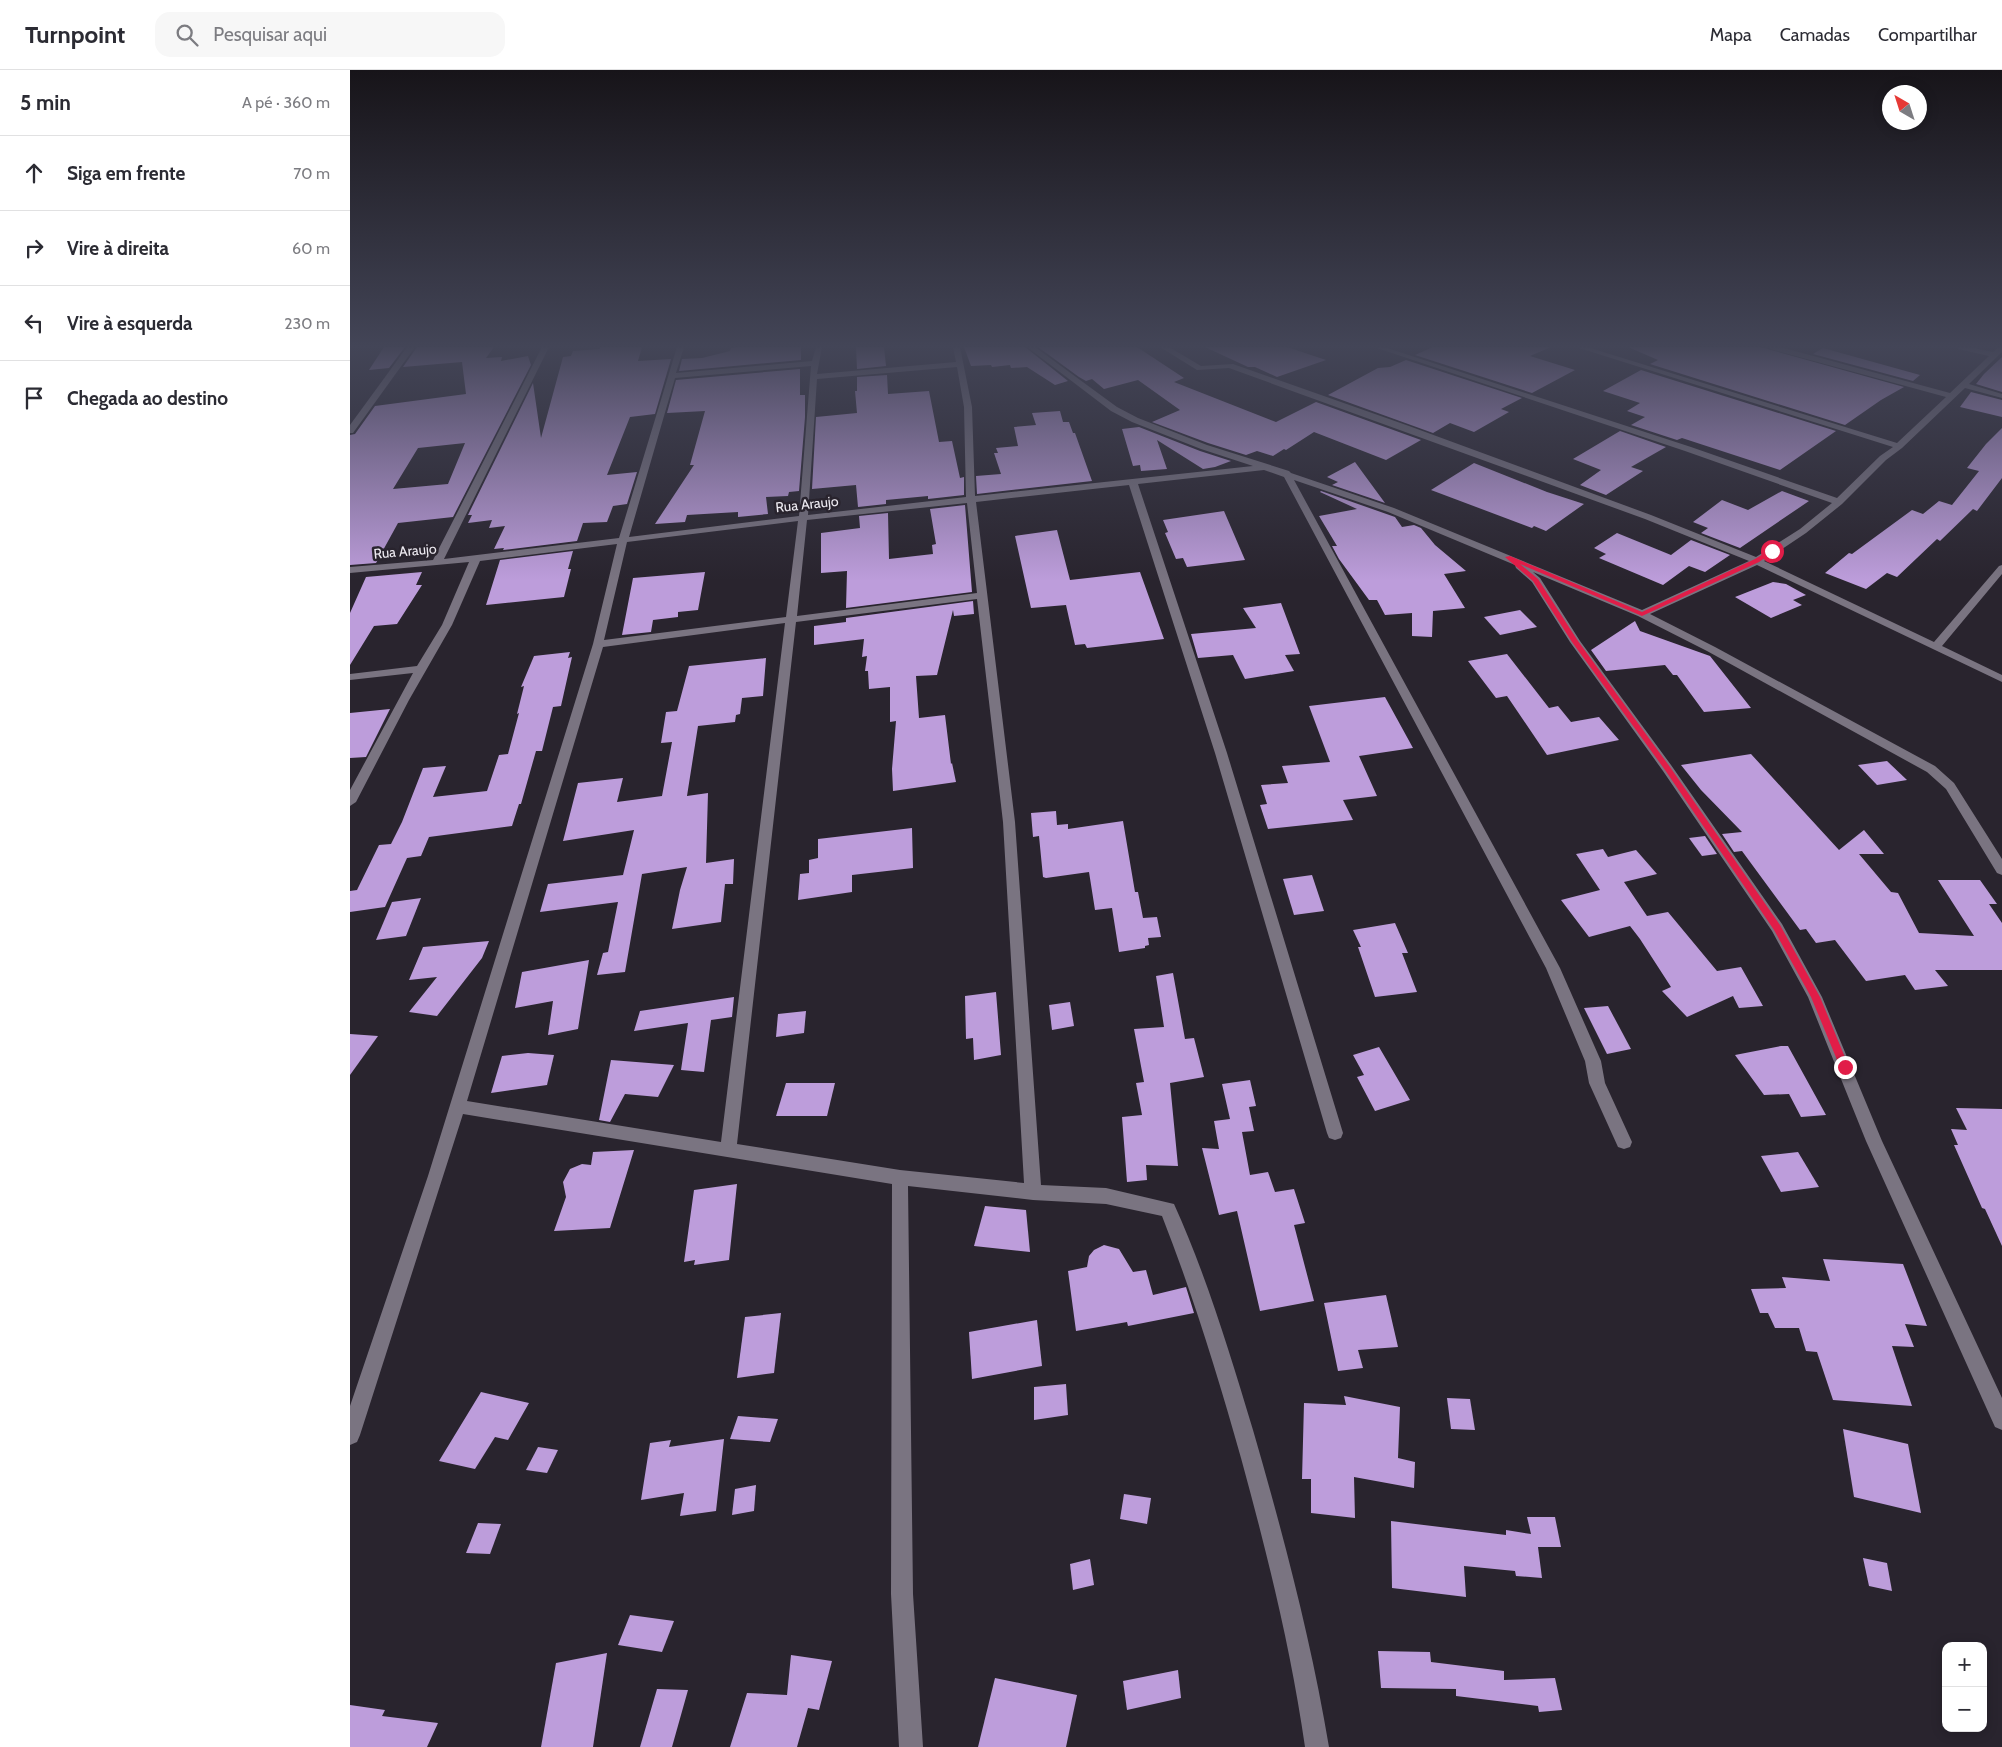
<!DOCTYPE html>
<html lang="pt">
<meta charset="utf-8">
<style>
body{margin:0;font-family:Cabin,sans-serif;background:#f7f7f7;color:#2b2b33}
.controls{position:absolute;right:15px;bottom:15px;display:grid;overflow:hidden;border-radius:10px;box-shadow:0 2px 12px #0003}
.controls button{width:45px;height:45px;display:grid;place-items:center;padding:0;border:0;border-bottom:1px solid #e1e1e2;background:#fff;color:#2b2b33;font:25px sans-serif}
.compass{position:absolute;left:1532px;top:15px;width:45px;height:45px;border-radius:50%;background:#fff;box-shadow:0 2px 12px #0003;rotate:321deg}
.stop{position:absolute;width:15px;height:15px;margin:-11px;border:4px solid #e11d48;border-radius:50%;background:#fff}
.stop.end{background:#e11d48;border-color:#fff;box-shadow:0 1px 5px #0008}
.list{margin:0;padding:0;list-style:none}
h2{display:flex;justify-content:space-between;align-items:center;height:65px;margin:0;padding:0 20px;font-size:21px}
h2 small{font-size:16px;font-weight:400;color:#7c7c81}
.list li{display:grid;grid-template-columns:32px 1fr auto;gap:15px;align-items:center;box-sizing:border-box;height:75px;padding:0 20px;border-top:1px solid #e1e1e2}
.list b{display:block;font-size:19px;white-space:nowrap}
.list em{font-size:16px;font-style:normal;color:#7c7c81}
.icon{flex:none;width:28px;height:28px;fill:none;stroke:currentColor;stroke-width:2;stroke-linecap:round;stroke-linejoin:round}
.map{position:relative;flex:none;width:1652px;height:1677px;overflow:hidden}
header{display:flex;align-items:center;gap:30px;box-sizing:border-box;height:70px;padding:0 25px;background:#fff;border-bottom:1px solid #e1e1e2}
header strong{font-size:24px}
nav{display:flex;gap:28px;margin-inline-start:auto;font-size:18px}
.search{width:350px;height:45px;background:#f7f7f7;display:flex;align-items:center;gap:12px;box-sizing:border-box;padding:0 18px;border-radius:15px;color:#7c7c81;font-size:19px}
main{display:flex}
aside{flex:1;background:#fff}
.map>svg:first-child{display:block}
</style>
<header>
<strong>Turnpoint</strong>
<div class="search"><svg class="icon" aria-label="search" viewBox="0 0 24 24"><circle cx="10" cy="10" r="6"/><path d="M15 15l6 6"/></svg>Pesquisar aqui</div>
<nav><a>Mapa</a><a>Camadas</a><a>Compartilhar</a></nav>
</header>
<main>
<aside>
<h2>5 min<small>A pé · 360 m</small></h2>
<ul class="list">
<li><svg class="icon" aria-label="ahead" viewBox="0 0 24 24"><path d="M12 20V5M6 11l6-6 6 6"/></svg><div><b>Siga em frente</b></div><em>70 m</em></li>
<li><svg class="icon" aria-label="right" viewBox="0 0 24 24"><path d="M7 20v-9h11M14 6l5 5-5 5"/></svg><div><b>Vire à direita</b></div><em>60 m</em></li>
<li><svg class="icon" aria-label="left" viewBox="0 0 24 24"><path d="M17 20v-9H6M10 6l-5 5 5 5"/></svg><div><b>Vire à esquerda</b></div><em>230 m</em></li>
<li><svg class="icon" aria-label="arrive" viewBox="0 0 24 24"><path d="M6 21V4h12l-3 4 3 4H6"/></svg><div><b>Chegada ao destino</b></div></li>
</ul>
</aside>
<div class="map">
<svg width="1652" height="1677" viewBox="0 0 1652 1677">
<rect width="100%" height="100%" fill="#29242e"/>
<g fill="#bd9ddb" fill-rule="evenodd">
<path d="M34 277H55L39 298 19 300Z"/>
<path d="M67 277H144L136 288 152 287 151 291 178 286 181 295 103 447 48 453 26 493 0 495V365L5 364 25 336 116 324 112 292 53 297ZM115 373 98 414 43 419 68 378Z"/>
<path d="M250 277H292L288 291 321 289 305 344 280 347 257 405 287 402 277 434 263 436 257 452 233 453 227 471 153 480 154 478 144 479 155 456 139 458 142 450 118 453 122 445H118L183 313 191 368 213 287 221 286 223 281 250 279Z"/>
<path d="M387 277H451V290L329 301 332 289 352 288 380 281 381 278Z"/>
<path d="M506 277H534L536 296 507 299Z"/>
<path d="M614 277H675L718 311 705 315 677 297 661 298 660 295 642 297 641 295 621 296Z"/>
<path d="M688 277H787L834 308 824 312 926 352 966 332 1071 370 1036 390 964 362 936 380 934 379 923 386 907 381 896 385 858 373 802 352 830 340 788 310 754 319 742 309 736 311 729 307Z"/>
<path d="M855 277H937L976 290 927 307 905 297H898Z"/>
<path d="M1083 277H1201L1180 286 1225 300 1182 323 1065 285Z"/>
<path d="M1278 277H1410L1554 317 1531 330 1495 355 1300 294 1308 290Z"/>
<path d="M1473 278 1570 305 1563 311 1463 284Z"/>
<path d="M1652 287V322L1626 314 1634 304Z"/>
<path d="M1056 290 1172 328 1151 339 1159 342 1124 362 1100 353 1083 363 978 325 1028 298 1040 297Z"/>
<path d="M450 299V325H455V347L449 421 439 422 438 426 416 427 418 444 388 447V442L337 445 335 452 305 454 344 395H340L355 341 317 343 326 310Z"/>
<path d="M1291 300 1486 361 1430 400 1332 368 1327 370 1281 355 1295 347 1277 341 1290 333 1253 321Z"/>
<path d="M537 305 538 324 579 321 589 372 602 371 610 408 614 407V425L578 429V426L536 430V434L508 437 506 415 462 419 466 347 507 343 505 321H507V307Z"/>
<path d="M1621 322 1652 330V347L1610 337Z"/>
<path d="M710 341 713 352H719L723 363H725L742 411 627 424 626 406 651 404 644 383H648L646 378 668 376 664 357 686 355 682 343Z"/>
<path d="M789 357 850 381 881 391 865 397 853 399 807 370 817 399 791 401 790 395 783 396 772 359Z"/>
<path d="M1652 358V408L1627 441 1623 439 1590 471 1587 469 1547 507 1537 503 1516 519 1475 503 1499 483 1502 484 1562 440 1573 444 1589 431 1602 435 1629 401 1617 398 1636 374Z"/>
<path d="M1270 361 1316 377 1281 397 1293 401 1256 425 1230 415 1251 400 1223 389Z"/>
<path d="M1005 392 1013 403 1035 433 982 415 988 412 977 407Z"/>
<path d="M1124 393 1197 422 1234 434 1196 461 1184 456 1182 458 1081 420Z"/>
<path d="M971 421 1045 447 1052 457 1064 455 1071 458 1085 475 1116 501 1094 504 1115 538 1083 541 1082 567 1062 566V543L1035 545 1027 530H1019L989 489 982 476H987L969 446 1007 439 970 422Z"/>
<path d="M1432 421 1459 431 1390 478 1351 463 1358 458 1343 452 1372 430 1398 440Z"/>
<path d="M615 435 622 522 496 538 497 501 471 503V463L510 458 509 446 538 443 539 489 583 484 582 475 586 474 580 439Z"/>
<path d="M874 441 895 490 837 497 833 488 826 489 815 463 818 462 813 450Z"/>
<path d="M707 460 720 510 790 502 814 569 737 578 735 574 725 575 716 535 681 538 665 466Z"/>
<path d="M1267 463 1321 485 1341 470 1380 485 1355 502 1339 496 1313 515 1249 488 1256 484 1244 478Z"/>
<path d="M223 481 218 499H221L214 527 136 535 150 490Z"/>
<path d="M72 502 66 515H72L47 554 24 556 0 595V543L16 507Z"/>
<path d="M355 502 348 540 328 542V547L303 550 301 562 272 565 283 508Z"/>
<path d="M1423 512 1436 514 1456 525 1443 530 1452 535 1421 548 1385 527Z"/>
<path d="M623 531 624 544 604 546 603 540 587 605 566 606 569 648 595 645 601 694 602 693 606 712 543 721 542 699 546 651 540 652V617L519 619 518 601H515L517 586 512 587 514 569 464 575V556L496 552V548Z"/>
<path d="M931 533 950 584 935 585 944 601 895 609 883 585 848 588 841 564 906 558 893 538Z"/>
<path d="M1170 540 1187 557 1150 565 1134 547Z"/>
<path d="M1285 551 1290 561 1360 586 1401 638 1354 642 1327 605H1323L1315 595 1256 601 1241 580Z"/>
<path d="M220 582 218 588 222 587 211 636 203 637 192 681H186L171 734H169L162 756 79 767 71 786 57 788 35 837 0 842V821L7 820 29 775 41 774 52 752 73 698 96 696 83 727 137 721 149 685 158 684 169 643 167 644 174 616 171 617 184 586Z"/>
<path d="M1157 584 1199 638 1208 636 1221 652 1249 647 1269 670 1197 685 1157 626 1146 628 1118 591Z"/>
<path d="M416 588 413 626 392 628 390 644 386 645 385 652 348 656 337 726 358 723 356 793 384 789 383 814H375L371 852 322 859 330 820 337 797 292 804 275 902 247 905 253 883 258 882 268 832 190 842 198 814 273 805 284 760 213 771 228 713 273 708 267 732 312 726 322 672 311 673 316 642 327 641 339 596Z"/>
<path d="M1035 627 1063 678 1009 686 1027 726 993 730 1003 750 918 759 910 735 917 734 911 715 938 713 932 696 980 692 959 636Z"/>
<path d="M40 639 16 687 0 688V643Z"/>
<path d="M1401 684 1489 780 1514 760 1534 784H1509L1541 822 1548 823 1569 863 1624 866 1588 810H1630L1647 834H1639L1652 853V900H1585L1598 916 1565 920 1555 905 1516 911 1485 870 1466 873 1456 859 1450 860 1392 781 1384 782 1372 764 1392 762 1351 720 1331 695Z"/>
<path d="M1537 691 1557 710 1527 715 1508 695Z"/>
<path d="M706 741 707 755 718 754V759L773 751 785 822H788L793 848 807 847 811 867 798 868 799 875 795 876V878L769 882 762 838 745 840 739 802 696 808 693 807 689 766 683 767 681 743Z"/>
<path d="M562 758 563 798 502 805V822L448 830 450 804 459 803V790L468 788V769Z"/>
<path d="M1355 766 1367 784 1352 786 1339 768Z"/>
<path d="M1253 779 1258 787 1286 780 1307 804 1274 812 1297 846 1318 842 1367 901 1391 897 1413 936 1389 938 1383 926 1337 947 1312 921 1321 917 1290 869 1280 856 1239 867 1211 830 1250 820 1226 784Z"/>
<path d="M962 805 974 841 944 845 933 809Z"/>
<path d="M71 828 56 866 26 870 42 832Z"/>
<path d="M1045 853 1058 883H1052L1067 922 1025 927 1008 877H1011L1003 860Z"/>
<path d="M139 871 132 888 87 946 59 942 87 907 59 910 73 877Z"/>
<path d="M239 890 228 959 198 965 203 931 165 938 172 902Z"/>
<path d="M823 903 835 969 844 968 854 1007 820 1013 828 1096 796 1095 797 1110 777 1112 772 1047 792 1045 786 1013 794 1012 784 959 814 957 806 906Z"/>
<path d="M646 922 651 985 624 990 623 968 616 969 615 926Z"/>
<path d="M384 927 382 947 361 950 354 1002 331 1000 338 953 284 961 290 941Z"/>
<path d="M720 932 724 956 702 960 699 935Z"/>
<path d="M1258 936 1281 979 1257 984 1234 938Z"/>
<path d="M456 941 454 963 426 967 428 944Z"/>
<path d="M0 964 28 966 0 1005Z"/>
<path d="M1431 976H1438L1476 1045 1451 1047 1439 1024 1414 1025 1385 985Z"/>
<path d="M1029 977 1060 1030 1025 1041 1007 1007 1014 1005 1003 985Z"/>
<path d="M178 983 204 985 197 1015 141 1023 152 986Z"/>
<path d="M261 990 324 995 308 1027 275 1024 260 1052 249 1050Z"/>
<path d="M900 1010 906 1036 899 1037 904 1061 892 1062 900 1105 918 1102 925 1122 944 1119 955 1153 944 1155 964 1231 910 1241 887 1141 869 1145 852 1078 869 1079 864 1051 880 1049 872 1014Z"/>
<path d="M436 1013H485L477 1046H426Z"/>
<path d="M1606 1038 1652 1039V1176L1635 1139 1632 1138 1604 1075H1608L1601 1059 1617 1060Z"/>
<path d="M284 1080 260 1158 204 1161 216 1127 213 1112 220 1099 232 1094 241 1095 243 1082Z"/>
<path d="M1448 1082 1469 1117 1431 1122 1411 1086Z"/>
<path d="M387 1114 379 1190 344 1195 345 1190 334 1192 344 1120Z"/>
<path d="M635 1136 676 1140 680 1182 624 1176Z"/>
<path d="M754 1175 769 1179 783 1202 796 1200 803 1225 836 1217 844 1243 778 1256 777 1252 726 1261 718 1201 737 1197 739 1186 744 1180Z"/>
<path d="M1473 1189 1553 1194 1577 1256 1555 1254 1564 1277 1542 1276 1562 1336 1483 1330 1467 1282 1456 1281 1449 1258H1425L1418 1243H1410L1401 1219 1436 1218 1432 1207 1480 1211Z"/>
<path d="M1036 1225 1048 1277 1008 1280 1013 1298 988 1301 974 1233Z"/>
<path d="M431 1243 424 1303 387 1308 395 1247Z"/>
<path d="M687 1250 692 1296 622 1309 619 1262Z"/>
<path d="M716 1314 718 1345 684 1350V1317Z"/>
<path d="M131 1322 179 1333 158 1370 145 1367 125 1399 89 1391Z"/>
<path d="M994 1326 1050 1337 1048 1388 1065 1392 1064 1418 1004 1407 1005 1448 961 1443V1409H952L954 1333 996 1335Z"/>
<path d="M1097 1328 1120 1329 1125 1360 1101 1359Z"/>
<path d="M388 1346 428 1349 420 1372 380 1369Z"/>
<path d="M1493 1359 1558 1374 1571 1443 1504 1427Z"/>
<path d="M374 1369 366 1441 330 1446 334 1423 291 1430 300 1373 321 1370 319 1377Z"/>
<path d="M188 1377 208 1380 197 1403 176 1400Z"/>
<path d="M406 1415 404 1441 382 1445 385 1419Z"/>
<path d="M774 1424 801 1428 797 1454 770 1449Z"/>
<path d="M1177 1447H1205L1211 1477H1188L1192 1508 1166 1506 1165 1501 1114 1496 1116 1527 1042 1518 1041 1451 1156 1465V1460L1181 1464Z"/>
<path d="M128 1453 151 1454 140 1484 116 1483Z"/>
<path d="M1513 1488 1537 1493 1542 1521 1519 1516Z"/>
<path d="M740 1489 744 1515 723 1520 720 1494Z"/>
<path d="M280 1545 324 1551 312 1582 268 1575Z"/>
<path d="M1028 1581 1080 1582 1081 1592 1154 1601V1610L1205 1608 1212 1640 1189 1642 1188 1636 1106 1626V1619L1031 1618Z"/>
<path d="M257 1583 243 1677H191L206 1593Z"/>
<path d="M441 1585 482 1591 469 1640 458 1638 447 1677H380L397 1623 437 1625Z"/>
<path d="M828 1600 831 1628 777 1640 773 1611Z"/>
<path d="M645 1608 727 1625 716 1677H628Z"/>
<path d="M307 1619 338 1620 322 1677H290Z"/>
<path d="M0 1635 35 1640 32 1646 88 1653 77 1677H0Z"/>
</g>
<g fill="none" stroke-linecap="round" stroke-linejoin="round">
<g fill="#7a7481" fill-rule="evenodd">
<path d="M57 277H65L3 363H0V355Z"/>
<path d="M192 277H199L94 489 269 468 327 277H334L326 303 462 291 466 277H472L467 304 606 292 603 277H610L622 337 625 426 903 396 851 379 782 352 761 341 677 277H685L767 337 788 348 857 375 939 401 941 403 1044 438 1292 540 1399 491 1295 449 879 298 847 300 810 277H819L851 296 883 294 1059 356 1301 445 1406 487 1450 459 1482 433 1335 381 1024 277H1034L1341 377 1487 428 1530 386 1543 377 1226 277H1237L1547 373 1596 327 1420 279V277H1430L1600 323 1639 286 1608 279V277H1619L1643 282 1649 277H1652V282L1619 314 1652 324V328L1615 318 1552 378 1536 390 1492 434 1456 463 1414 491 1584 572 1649 496 1652 495V504L1592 576 1652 605V612L1407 495 1300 544 1365 577 1585 696 1604 713 1652 789V805L1647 803 1596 719 1577 702 1357 581 1288 546 1183 502 1190 508 1230 571 1321 695 1432 854 1472 927 1532 1071 1652 1328V1360L1645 1357 1516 1071 1458 927 1422 861 1313 701 1220 572 1182 512 1166 498 1165 495 1038 442 944 410 1210 898 1251 991 1255 1013 1282 1072 1280 1077 1274 1079 1268 1077 1239 1013 1235 991 1196 898 934 407 914 400 788 414 877 683 993 1063 991 1068 985 1070 979 1068 977 1063 865 683 779 415 626 432 665 752 691 1115 756 1118 824 1134C857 1207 880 1284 903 1360 933 1464 961 1569 979 1677H955C941 1579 917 1483 891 1388 868 1306 843 1225 812 1146L756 1134 683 1130 558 1116 563 1524 573 1677H549L541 1524 542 1114 113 1044 10 1365 7 1372 0 1375V1336L78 1106 243 574 267 474 130 491 102 555 59 630 6 732 0 736V720L63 603 0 610V604L67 596 92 555 119 492 0 503V497L83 490ZM461 296 449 446 279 467 325 308ZM607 297 614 337 616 427 458 445 467 309ZM617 433 627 523 447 546 457 450ZM448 451 436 547 254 570 277 472ZM627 529 653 752 674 1113 550 1100 387 1074 446 552ZM435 553 371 1072 117 1031 253 577Z"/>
</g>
</g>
<linearGradient id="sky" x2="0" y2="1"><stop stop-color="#171419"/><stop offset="0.54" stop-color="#434557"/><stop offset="1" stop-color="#434557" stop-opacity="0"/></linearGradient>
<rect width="1652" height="511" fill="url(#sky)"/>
<path fill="#e11d48" d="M1420 480 1425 481 1409 492 1292 546 1170 494 1188 509 1228 571 1320 697 1430 855 1470 927 1499 997 1495 1001 1490 997 1461 927 1424 860 1315 700 1222 572 1183 511 1155 487 1160 486 1292 542 1405 489Z"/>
<g text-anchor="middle" stroke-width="5" stroke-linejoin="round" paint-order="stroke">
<g font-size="14" fill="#edeaf1" stroke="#29242e">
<text transform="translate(457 434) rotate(-6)" y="5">Rua Araujo</text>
<text transform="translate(55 481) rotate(-5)" y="5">Rua Araujo</text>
</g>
</g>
</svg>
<div class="controls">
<button>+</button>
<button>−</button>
</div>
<svg class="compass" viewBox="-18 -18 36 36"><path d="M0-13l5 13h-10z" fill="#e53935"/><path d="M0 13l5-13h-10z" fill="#7c7c81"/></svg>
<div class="stop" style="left:1422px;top:481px"></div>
<div class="stop end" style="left:1495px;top:997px"></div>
</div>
</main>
